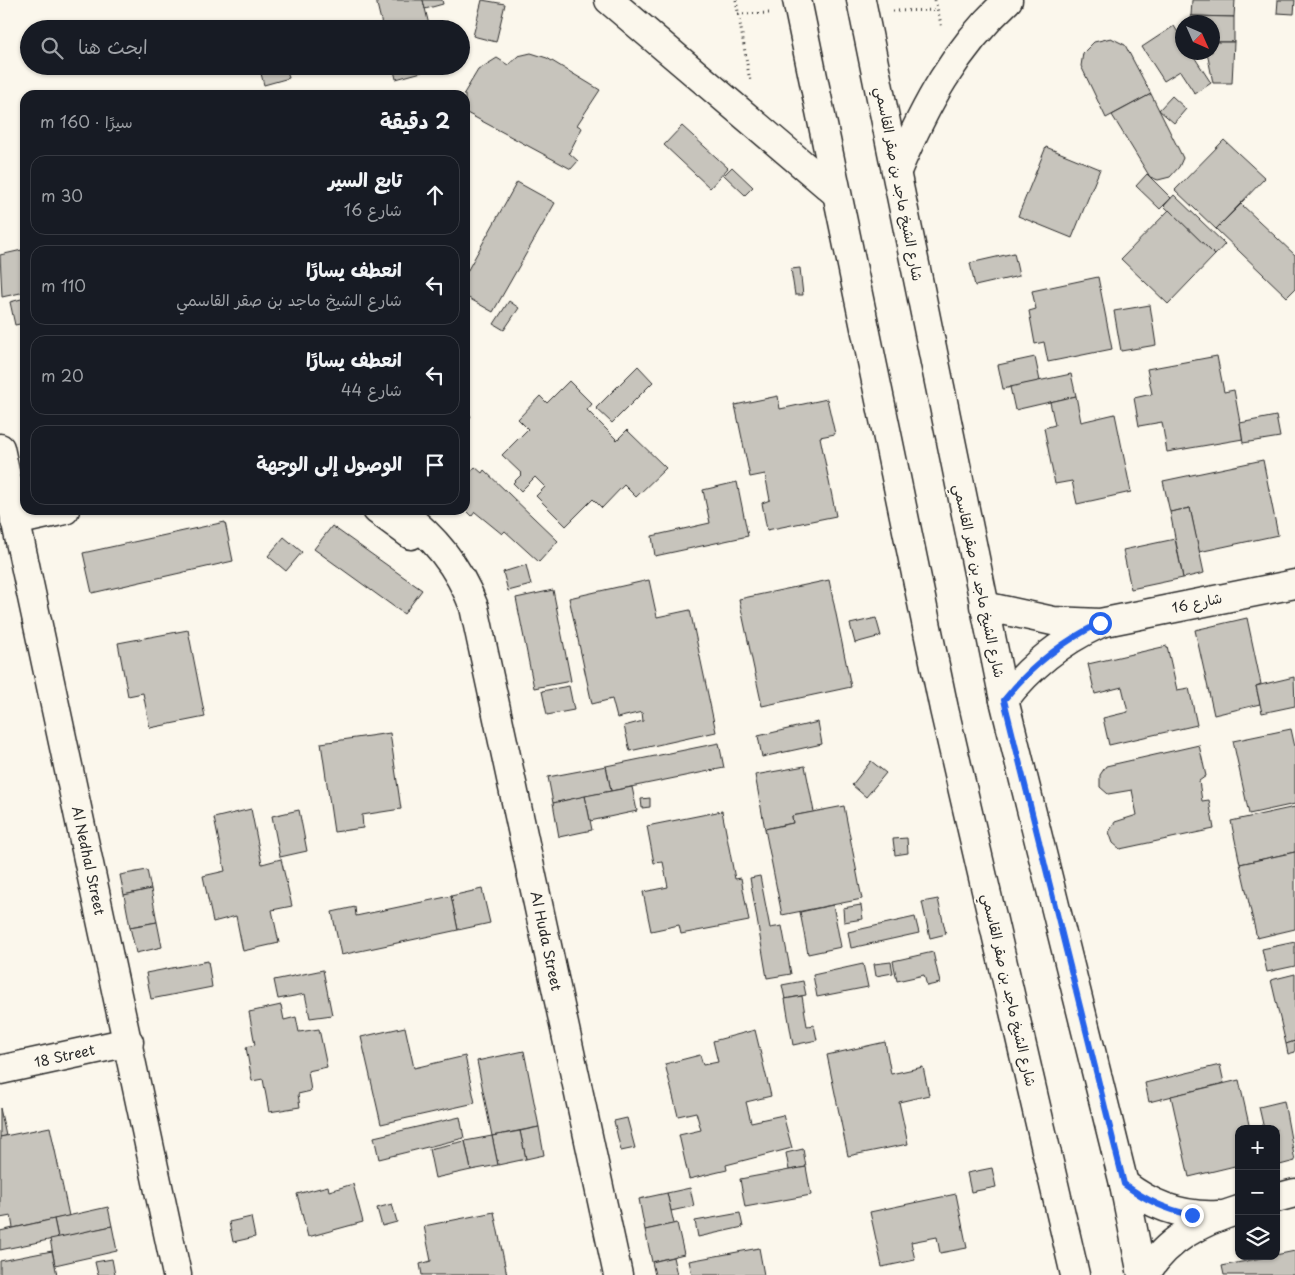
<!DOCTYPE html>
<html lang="ar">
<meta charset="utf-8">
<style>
body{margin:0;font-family:"Playpen Sans","Playpen Sans Arabic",sans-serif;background:#242831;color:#f1f3f6;direction:rtl}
.controls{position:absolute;right:15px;bottom:15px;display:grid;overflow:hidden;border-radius:10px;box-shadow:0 1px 4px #0004}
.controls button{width:45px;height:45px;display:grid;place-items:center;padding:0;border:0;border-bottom:1px solid #363941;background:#171b24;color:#f1f3f6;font:25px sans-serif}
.compass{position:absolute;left:1175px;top:15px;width:45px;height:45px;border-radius:50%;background:#171b24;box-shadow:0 1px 4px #0004;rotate:135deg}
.stop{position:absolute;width:15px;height:15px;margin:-11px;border:4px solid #2563eb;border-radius:50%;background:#fff}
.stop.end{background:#2563eb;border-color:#fff;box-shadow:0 1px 5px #0008}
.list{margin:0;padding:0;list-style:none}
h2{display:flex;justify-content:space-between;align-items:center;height:65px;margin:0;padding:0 20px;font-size:21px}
h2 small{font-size:16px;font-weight:400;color:#9ea1a6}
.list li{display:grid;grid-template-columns:32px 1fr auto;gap:15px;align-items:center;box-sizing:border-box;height:80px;margin:0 10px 10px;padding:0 10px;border:1px solid #363941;border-radius:15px}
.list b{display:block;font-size:19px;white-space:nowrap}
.list p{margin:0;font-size:16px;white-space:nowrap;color:#9ea1a6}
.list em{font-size:16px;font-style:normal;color:#9ea1a6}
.icon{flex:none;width:28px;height:28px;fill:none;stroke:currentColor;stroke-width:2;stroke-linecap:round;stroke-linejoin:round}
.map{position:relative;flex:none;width:1295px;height:1275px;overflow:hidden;direction:ltr}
.search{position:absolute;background:#171b24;box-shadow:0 1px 4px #0004;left:20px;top:20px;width:450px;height:55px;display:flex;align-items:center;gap:12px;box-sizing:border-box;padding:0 18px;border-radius:28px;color:#9ea1a6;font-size:19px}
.panel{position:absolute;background:#171b24;box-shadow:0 1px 4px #0004;left:20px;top:90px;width:450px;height:425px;border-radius:15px;direction:rtl}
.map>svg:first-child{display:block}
</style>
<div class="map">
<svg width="1295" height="1275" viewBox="0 0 1295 1275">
<rect width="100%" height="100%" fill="#fbf7ec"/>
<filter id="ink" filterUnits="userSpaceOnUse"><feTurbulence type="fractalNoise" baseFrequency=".02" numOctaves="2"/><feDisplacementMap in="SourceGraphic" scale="10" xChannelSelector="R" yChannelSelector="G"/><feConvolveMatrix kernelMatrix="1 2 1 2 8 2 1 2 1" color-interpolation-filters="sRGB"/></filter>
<g filter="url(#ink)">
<g fill="#c7c4bc" stroke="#2b2b2b">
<path d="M376 0H423L430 29H383Z"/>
<path d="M423 0H442L443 4 425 9Z"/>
<path d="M482 0 505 4 496 42 473 36Z"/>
<path d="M1192 0H1235L1234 17 1191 16Z"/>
<path d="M1278 0H1295L1294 14 1277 13Z"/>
<path d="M1191 16 1234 17V42H1212V22H1191Z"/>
<path d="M447 21 456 29H440Z"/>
<path d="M1174 26 1182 39V52H1191L1211 83 1195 94 1180 71 1164 81 1142 47Z"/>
<path d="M1111 38 1125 45 1151 94 1106 118 1081 66 1083 53 1094 42Z"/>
<path d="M1212 42H1234L1232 83H1213L1207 52H1212Z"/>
<path d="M531 53 547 58 600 90 577 125 582 128 569 153 578 161 571 169 465 112V95H463L478 70 497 58 508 65 518 56Z"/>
<path d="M259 66H286L289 78 264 85Z"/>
<path d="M393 66H440V67L396 79Z"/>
<path d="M1151 94 1183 158 1179 167 1170 177 1158 180 1150 177 1112 115Z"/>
<path d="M1172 96 1186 109 1174 123 1159 110Z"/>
<path d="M682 126 728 168 710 188 664 145Z"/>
<path d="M1224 140 1265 178 1216 229 1175 190Z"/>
<path d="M1046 147 1100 169 1072 238 1018 216Z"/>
<path d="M732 167 753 187 745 195 724 175Z"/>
<path d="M1147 174 1171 198 1160 209 1136 186Z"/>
<path d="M517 182 555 203 493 312 465 296V275Z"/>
<path d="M1174 195 1225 244 1215 255 1164 206Z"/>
<path d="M1241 204 1295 255V289L1287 297 1216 229Z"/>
<path d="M1169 210 1215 255 1168 304 1121 259Z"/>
<path d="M22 250 25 263V292L2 297 0 255Z"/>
<path d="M1014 253 1019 276 975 286 970 263Z"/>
<path d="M800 268 803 295H795L791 269Z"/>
<path d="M1098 277 1112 349 1048 362 1044 342 1035 344 1029 311 1036 309 1032 291Z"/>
<path d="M25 298V323L15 325 10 302Z"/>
<path d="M509 301 519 308 504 330 494 324Z"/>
<path d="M1150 305 1156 345 1121 351 1114 311Z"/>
<path d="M1217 356 1224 392 1234 390 1243 439 1167 452 1162 422 1139 426 1134 398 1152 394 1147 369Z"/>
<path d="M1035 357 1040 381 1003 389 998 365Z"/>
<path d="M638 366 653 382 612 423 596 408Z"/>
<path d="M1071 374 1076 396 1015 410 1010 387Z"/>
<path d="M569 381 592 404 587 410 617 440 627 430 666 468 636 497 624 485 602 508 593 499 566 526 536 496 545 487 535 477 521 491 513 483 522 474 502 455 528 429 518 419 540 396 547 403Z"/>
<path d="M778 396 780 409 827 399 835 434 820 437 836 516 767 530 762 503 770 500 765 474 750 477 735 405Z"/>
<path d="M1076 396 1081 422 1115 414 1131 492 1077 504 1072 481 1055 484 1044 428 1055 425 1050 402Z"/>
<path d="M465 412 471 416 465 425Z"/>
<path d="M1276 416 1280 437 1243 443 1240 423Z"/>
<path d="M1263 460 1278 535 1199 552 1190 508 1170 512 1163 481Z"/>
<path d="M475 467 482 473 484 470 558 541 539 562 505 531 502 534 475 512 472 516 465 509V478Z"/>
<path d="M737 482 748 536 655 556 652 536 710 523 703 490Z"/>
<path d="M1190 508 1204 573 1183 578 1170 512Z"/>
<path d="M225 522 233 561 92 593 83 553Z"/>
<path d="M332 526 422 590 404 614 314 549Z"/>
<path d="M284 537 302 552 286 571 268 556Z"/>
<path d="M1175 539 1183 578 1131 589 1123 550Z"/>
<path d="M526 565 531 585 508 591 503 572Z"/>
<path d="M649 580 657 617 690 610 716 732 630 751 624 726 643 721 642 712 617 718 612 699 592 704 569 598Z"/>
<path d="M829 580 851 687 762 706 739 599Z"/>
<path d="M553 590 571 681 534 688 516 598Z"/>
<path d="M876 618 881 636 855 643 850 624Z"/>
<path d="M1247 618 1261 684 1256 686 1260 704 1214 715 1195 630Z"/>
<path d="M188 630 205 717 150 728 143 693 128 696 118 643Z"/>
<path d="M1167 646 1177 690 1189 688 1197 725 1109 745 1103 718 1128 712 1122 687 1095 694 1088 664Z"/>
<path d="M1294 677 1295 706 1262 713 1256 686Z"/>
<path d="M569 686 574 710 547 715 542 691Z"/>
<path d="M818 722 822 744 762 757 758 736Z"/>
<path d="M1291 729 1295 747V804L1249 814 1233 741Z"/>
<path d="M390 733 401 809 362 815 363 828 334 832 321 743Z"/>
<path d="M719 743 724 768 611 791 606 766Z"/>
<path d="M1199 745 1206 776 1199 781 1202 801 1209 800 1214 829 1120 849 1113 843 1109 832 1115 822 1137 815 1132 790 1108 794 1100 787V775L1106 766Z"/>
<path d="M871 761 886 773 866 797 852 785Z"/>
<path d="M606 766 611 791 553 803 548 777Z"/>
<path d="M805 766 814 812 792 816 793 823 765 829 755 775Z"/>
<path d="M632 787 637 811 590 821 585 796Z"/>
<path d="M585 796 592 830 559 837 553 803Z"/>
<path d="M650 798V807L642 808 641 799Z"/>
<path d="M844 806 862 899 782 915 765 829 793 823 792 816Z"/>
<path d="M1295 807V852L1240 864 1231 821Z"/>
<path d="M251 809 262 864 281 859 292 906 272 910 279 943 243 951 236 916 213 922 203 876 225 871 214 818Z"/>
<path d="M299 810 307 851 280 857 272 816Z"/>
<path d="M722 811 735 879 741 878 749 921 681 934 679 925 651 931 643 892 668 887 663 862 654 863 647 826Z"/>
<path d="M907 838 908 853 895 855 893 839Z"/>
<path d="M1295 852V929L1257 938 1240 864Z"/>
<path d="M147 870 151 889 124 895 120 875Z"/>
<path d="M760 876 770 928 782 926 791 974 767 978 750 878Z"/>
<path d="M151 889 157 922 130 927 124 895Z"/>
<path d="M482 889 490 923 458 930 451 896Z"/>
<path d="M451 896 458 930 341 955 332 912 355 907 356 916Z"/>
<path d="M938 899 946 934 930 938 922 902Z"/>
<path d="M833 905 841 947 808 954 800 912Z"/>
<path d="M861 905 863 919 844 922 843 908Z"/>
<path d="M915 917 919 933 851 948 848 932Z"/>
<path d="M157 922 162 947 136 953 130 927Z"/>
<path d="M1295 942V966L1267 972 1262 949Z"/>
<path d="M933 952 940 983 927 986 924 975 897 981 893 961Z"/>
<path d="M208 961 212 987 151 999 146 973Z"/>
<path d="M891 962 893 973 876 976 874 964Z"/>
<path d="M863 964 868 987 817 997 813 975Z"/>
<path d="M323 970 332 1015 310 1018 305 994 278 999 274 980Z"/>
<path d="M1295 974V1041L1286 1044 1271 980Z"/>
<path d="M803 981 806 995 785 999 782 985Z"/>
<path d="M802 996 807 1026 814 1025 817 1040 793 1045 785 999Z"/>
<path d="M281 1005 284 1020 296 1017 299 1032 319 1029 327 1067 308 1071 311 1091 298 1094 300 1107 269 1112 263 1079 252 1081 246 1047 255 1045 249 1012Z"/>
<path d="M405 1027 414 1068 465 1056 475 1103 381 1124 361 1037Z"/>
<path d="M755 1030 771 1096 746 1102 751 1122 783 1115 792 1148 726 1165 727 1170 689 1179 679 1135 701 1130 696 1112 678 1116 665 1064 700 1055 703 1065 718 1062 713 1041Z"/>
<path d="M1295 1041V1052L1288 1054 1286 1044Z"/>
<path d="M885 1042 891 1074 923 1067 929 1095 899 1102 908 1144 848 1156 827 1055Z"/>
<path d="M524 1051 539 1127 492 1136 477 1061Z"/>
<path d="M1220 1065 1224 1083 1149 1102 1145 1083Z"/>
<path d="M1239 1080 1250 1129H1239V1165L1189 1177 1171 1096Z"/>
<path d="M1284 1101 1295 1161 1276 1166V1129H1264L1259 1107Z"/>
<path d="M0 1108 6 1136 0 1137Z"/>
<path d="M460 1117 464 1138 379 1159 374 1137Z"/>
<path d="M627 1118 635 1148 621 1151 614 1121Z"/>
<path d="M50 1127 69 1216 13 1228 11 1216 0 1218V1137Z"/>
<path d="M539 1127 544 1155 526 1159 520 1131Z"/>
<path d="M520 1131 526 1159 498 1165 492 1136Z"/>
<path d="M492 1136 498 1165 471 1170 465 1141Z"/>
<path d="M465 1141 471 1170 435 1178 429 1149Z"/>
<path d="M803 1149 806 1167 789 1170 786 1153Z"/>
<path d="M806 1167 811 1195 745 1207 740 1179Z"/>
<path d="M992 1168 996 1187 971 1192 967 1173Z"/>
<path d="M353 1184 363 1222 308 1237 297 1194 328 1186 329 1191Z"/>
<path d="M690 1188 694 1206 671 1211 667 1193Z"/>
<path d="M667 1193 674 1224 645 1230 639 1199Z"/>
<path d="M956 1194 967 1248 940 1253 937 1237 911 1242 915 1260 882 1267 870 1212Z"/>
<path d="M392 1204 397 1222 382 1226 377 1208Z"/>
<path d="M108 1207 112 1226 58 1238 54 1219Z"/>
<path d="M494 1212 507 1275H422L420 1264 431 1261 424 1226Z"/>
<path d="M740 1213 743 1227 698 1237 695 1221Z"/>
<path d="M251 1217 255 1237 233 1242 229 1222Z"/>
<path d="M54 1219 58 1238 0 1250V1231Z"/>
<path d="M677 1223 684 1254 652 1262 645 1230Z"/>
<path d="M112 1226 117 1251 55 1265 50 1239Z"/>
<path d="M759 1248 764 1275H692L689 1261Z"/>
<path d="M52 1251 57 1275H0V1261Z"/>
<path d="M1295 1251V1275H1224L1222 1266Z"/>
<path d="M673 1257 677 1275H655L652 1262Z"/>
<path d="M112 1259 115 1275H98L95 1262Z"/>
</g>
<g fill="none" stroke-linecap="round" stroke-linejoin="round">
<defs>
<g id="minor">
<path d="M797 0 944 709 1075 1275"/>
<path d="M861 0 1004 700 1124 1184 1142 1275"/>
<path id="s1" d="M0 448 177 1275"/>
<path d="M377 510 411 535"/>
<path id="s2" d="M399 510C434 537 458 565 474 607L618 1275"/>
<path d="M15 521 65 510"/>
<path d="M984 606 1053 621 1100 623 1295 584"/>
<path d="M1004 700C1030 666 1060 642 1099 624"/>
<path id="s3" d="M0 1070 129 1042"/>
<path d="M1124 1184C1152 1206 1182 1217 1218 1215"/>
<path d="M1276 1198 1295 1193"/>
<path d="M1145 1275C1167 1239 1200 1222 1239 1210"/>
</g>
<g id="major">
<path d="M609 0 836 193"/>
<path d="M897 171C925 105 955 49 1008 0"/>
</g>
</defs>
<use href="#minor" stroke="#2b2b2b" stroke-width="31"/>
<use href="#major" stroke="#2b2b2b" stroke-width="31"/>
<g stroke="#2b2b2b" stroke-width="3" stroke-dasharray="1 4" stroke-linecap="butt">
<path d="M736 0 750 81"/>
<path d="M935 0 942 28"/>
<path d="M893 11 937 10"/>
<path d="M738 14 772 13"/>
</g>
<use href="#minor" stroke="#fbf7ec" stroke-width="28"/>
<use href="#major" stroke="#fbf7ec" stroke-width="28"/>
</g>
</g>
<g fill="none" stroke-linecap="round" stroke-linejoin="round" filter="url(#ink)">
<path stroke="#2563eb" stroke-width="6" d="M1100 623C1061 642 1031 666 1004 700L1124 1184C1145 1200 1166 1210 1192 1215"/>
</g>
<g text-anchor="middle" stroke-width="4" stroke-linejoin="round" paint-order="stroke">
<g font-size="14" fill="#2b2b2b" stroke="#fbf7ec">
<text transform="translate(899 184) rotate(79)" y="5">شارع الشيخ ماجد بن صقر القاسمي</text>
<text transform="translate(979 581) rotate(78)" y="5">شارع الشيخ ماجد بن صقر القاسمي</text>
<text transform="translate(1197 603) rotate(-12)" y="5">شارع 16</text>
<text dy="5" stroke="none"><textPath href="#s1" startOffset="422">Al Nedhal Street</textPath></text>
<text dy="5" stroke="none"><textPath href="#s2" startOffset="466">Al Huda Street</textPath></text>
<text transform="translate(1009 990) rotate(77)" y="5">شارع الشيخ ماجد بن صقر القاسمي</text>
<text dy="5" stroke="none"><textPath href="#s3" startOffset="66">18 Street</textPath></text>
</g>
</g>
</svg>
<div class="controls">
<button>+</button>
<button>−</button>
<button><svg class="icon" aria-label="layers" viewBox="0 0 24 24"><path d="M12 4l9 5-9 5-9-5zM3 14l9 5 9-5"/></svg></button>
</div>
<svg class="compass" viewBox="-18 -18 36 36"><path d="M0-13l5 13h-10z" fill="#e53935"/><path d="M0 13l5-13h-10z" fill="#9ea1a6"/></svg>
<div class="stop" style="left:1100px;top:623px"></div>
<div class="stop end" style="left:1192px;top:1215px"></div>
<div class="search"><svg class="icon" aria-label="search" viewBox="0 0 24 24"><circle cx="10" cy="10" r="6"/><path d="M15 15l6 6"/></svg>ابحث هنا</div>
<section class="panel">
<h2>2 دقيقة<small>سيرًا · 160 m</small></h2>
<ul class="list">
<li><svg class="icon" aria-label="ahead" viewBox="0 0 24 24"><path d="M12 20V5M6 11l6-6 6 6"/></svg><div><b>تابع السير</b><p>شارع 16</p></div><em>30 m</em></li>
<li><svg class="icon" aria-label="left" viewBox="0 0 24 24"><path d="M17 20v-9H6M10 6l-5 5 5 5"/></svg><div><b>انعطف يسارًا</b><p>شارع الشيخ ماجد بن صقر القاسمي</p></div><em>110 m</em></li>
<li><svg class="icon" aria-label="left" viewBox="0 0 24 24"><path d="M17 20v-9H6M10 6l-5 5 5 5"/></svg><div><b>انعطف يسارًا</b><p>شارع 44</p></div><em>20 m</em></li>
<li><svg class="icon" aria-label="arrive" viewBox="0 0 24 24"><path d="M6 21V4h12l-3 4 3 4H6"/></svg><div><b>الوصول إلى الوجهة</b></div></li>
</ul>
</section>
</div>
